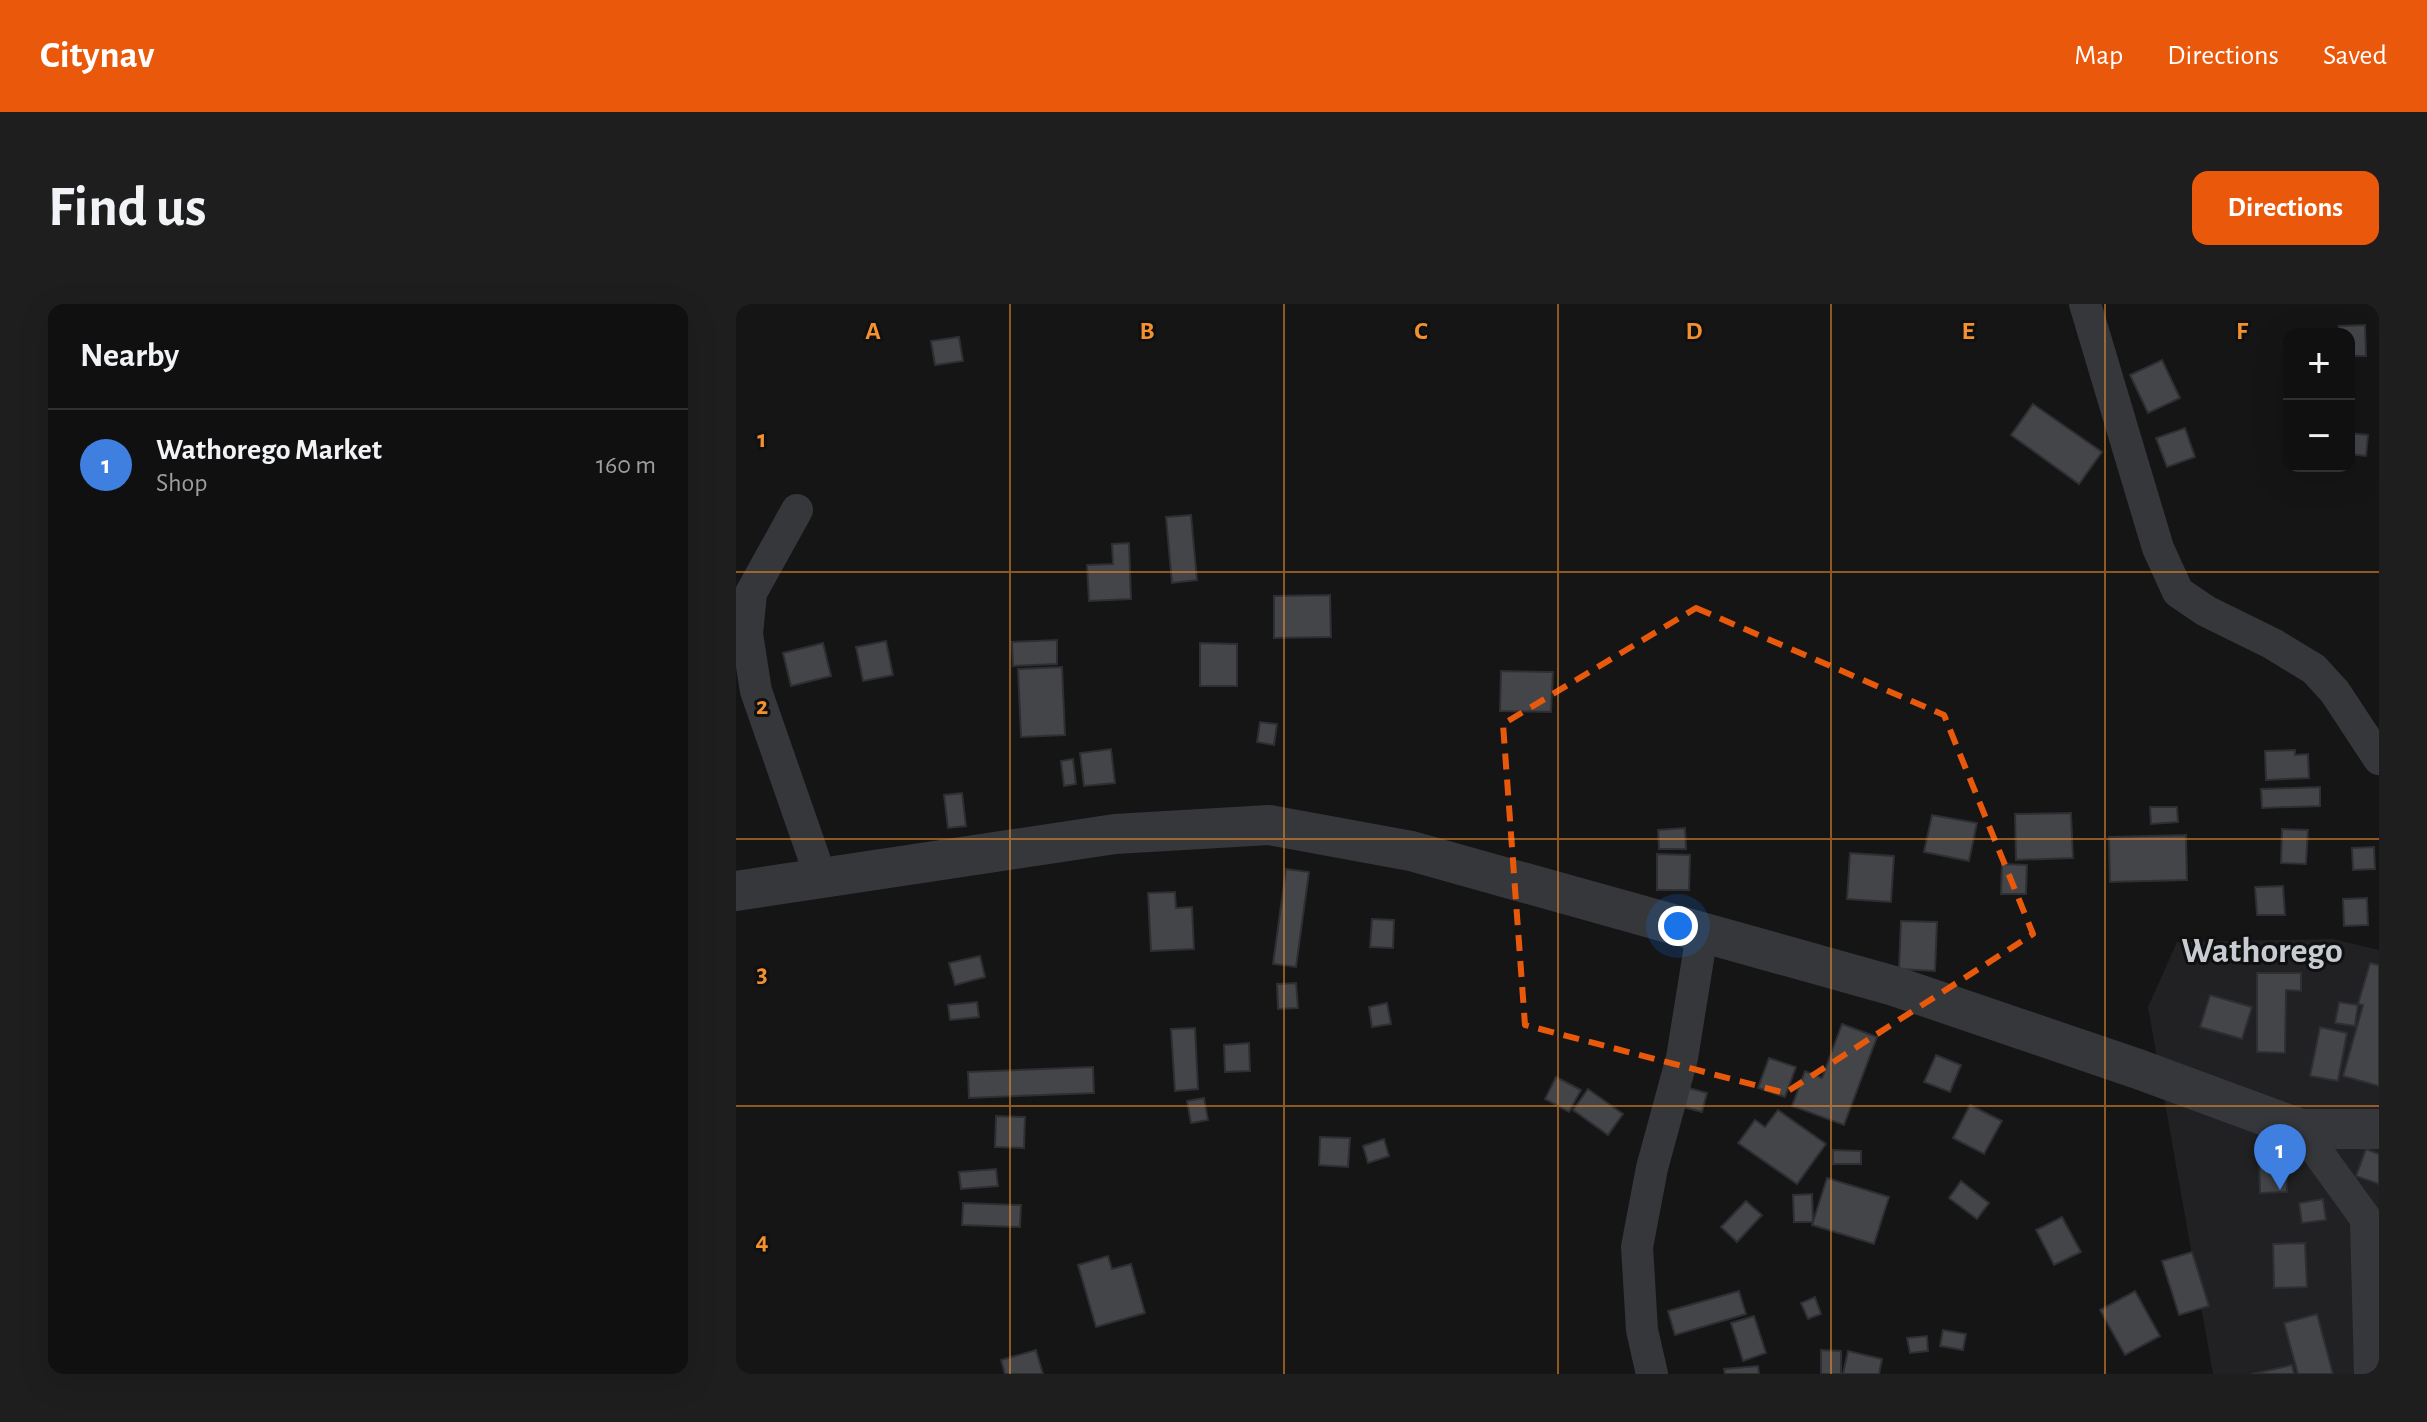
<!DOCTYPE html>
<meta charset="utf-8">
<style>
body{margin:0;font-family:"Alegreya Sans",sans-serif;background:#1e1e1e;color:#f1f3f6}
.controls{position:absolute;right:24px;top:24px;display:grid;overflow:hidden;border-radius:16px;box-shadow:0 8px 32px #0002}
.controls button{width:72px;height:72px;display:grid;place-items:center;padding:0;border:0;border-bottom:2px solid #303030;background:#101010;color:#f1f3f6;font:40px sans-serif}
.you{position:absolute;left:942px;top:622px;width:28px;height:28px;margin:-20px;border:6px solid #fff;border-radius:50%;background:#1a73e8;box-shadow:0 0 0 12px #1a73e833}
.badge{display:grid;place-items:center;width:52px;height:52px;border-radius:50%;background:#ea580c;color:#fff;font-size:26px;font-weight:700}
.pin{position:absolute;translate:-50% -66px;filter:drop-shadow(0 2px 4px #0008)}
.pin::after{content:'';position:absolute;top:42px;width:28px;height:24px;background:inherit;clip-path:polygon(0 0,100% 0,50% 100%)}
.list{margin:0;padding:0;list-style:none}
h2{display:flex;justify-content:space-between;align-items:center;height:104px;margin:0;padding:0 32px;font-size:34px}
h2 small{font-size:26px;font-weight:400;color:#9c9d9f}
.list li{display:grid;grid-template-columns:52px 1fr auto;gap:24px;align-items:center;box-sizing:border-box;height:112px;padding:0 32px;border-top:2px solid #303030}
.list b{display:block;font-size:30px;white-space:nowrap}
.list p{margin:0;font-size:26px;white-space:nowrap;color:#9c9d9f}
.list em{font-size:26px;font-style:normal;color:#9c9d9f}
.map{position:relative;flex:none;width:1643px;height:1070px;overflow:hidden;border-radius:16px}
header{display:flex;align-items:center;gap:48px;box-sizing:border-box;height:112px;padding:0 40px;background:#ea580c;color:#fff}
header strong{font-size:38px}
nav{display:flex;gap:44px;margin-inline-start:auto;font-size:28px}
.intro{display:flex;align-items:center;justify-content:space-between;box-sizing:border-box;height:192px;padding:0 48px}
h1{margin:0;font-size:56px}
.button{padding:20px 36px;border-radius:16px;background:#ea580c;color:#fff;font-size:28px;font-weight:700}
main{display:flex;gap:48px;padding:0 48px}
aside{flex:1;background:#101010;border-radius:16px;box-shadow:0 8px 32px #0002}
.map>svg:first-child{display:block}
</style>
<header>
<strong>Citynav</strong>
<nav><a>Map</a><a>Directions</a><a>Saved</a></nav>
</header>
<div class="intro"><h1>Find us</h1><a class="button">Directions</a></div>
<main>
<aside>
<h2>Nearby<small></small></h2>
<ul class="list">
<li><span class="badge" style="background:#3f7fe0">1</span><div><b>Wathorego Market</b><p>Shop</p></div><em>160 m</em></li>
</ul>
</aside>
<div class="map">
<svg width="1643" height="1070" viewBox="0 0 1643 1070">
<rect width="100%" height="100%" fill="#151516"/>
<path fill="#212123" d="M1597 635 1643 646V1070H1477L1412 703 1441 638Z"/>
<g fill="#434549" stroke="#2e2f32" stroke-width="2">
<path d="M1629 21 1630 52H1613V30H1603V22Z"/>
<path d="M223 33 227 57 199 61 195 37Z"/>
<path d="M1426 56 1444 94 1412 109 1394 71Z"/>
<path d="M1297 100 1366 148 1343 180 1275 131Z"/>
<path d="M1449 124 1459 153 1431 163 1420 134Z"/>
<path d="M1613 129 1632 131 1630 152 1613 150Z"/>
<path d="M455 211 461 276 436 279 430 213Z"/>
<path d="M393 239 395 295 353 297 351 261 377 260 376 240Z"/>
<path d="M594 291 595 333 538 334V292Z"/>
<path d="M321 336V360L277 362 276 338Z"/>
<path d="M150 337 157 371 127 377 120 343Z"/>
<path d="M87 339 95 372 55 382 47 349Z"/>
<path d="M464 339 501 340V382H464Z"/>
<path d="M326 363 329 431 285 433 282 365Z"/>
<path d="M765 367 817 368 815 408 764 407Z"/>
<path d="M524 418 541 420 538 441 521 438Z"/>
<path d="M375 445 379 479 348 482 344 449Z"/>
<path d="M1559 446V451L1572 450 1573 474 1530 476 1529 447Z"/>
<path d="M337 455 340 480 328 482 325 457Z"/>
<path d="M1584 483V502L1526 504 1525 485Z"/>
<path d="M226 489 230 522 212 524 208 491Z"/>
<path d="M1414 503H1441L1442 518 1415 520Z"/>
<path d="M1335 509 1337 554 1280 556 1279 510Z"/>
<path d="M1196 511 1241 519 1233 557 1188 548Z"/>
<path d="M949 524 950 545H923L922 526Z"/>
<path d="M1546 525 1572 526 1570 560 1545 559Z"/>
<path d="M1450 531 1451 576 1374 578 1373 533Z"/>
<path d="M1638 543 1639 565 1617 566 1616 544Z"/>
<path d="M1114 549 1158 552 1155 598 1111 595Z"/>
<path d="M921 550 954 551 953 586H921Z"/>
<path d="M1266 560 1291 561 1290 590H1265Z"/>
<path d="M550 565 573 568 560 663 537 660Z"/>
<path d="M1547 582 1549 611H1521L1519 583Z"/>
<path d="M439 588 440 604 456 603 458 645 415 647 412 589Z"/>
<path d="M1631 594 1632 621 1608 622 1607 595Z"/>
<path d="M636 615 658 616 657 644 634 643Z"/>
<path d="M1165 617 1201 618 1199 667 1163 665Z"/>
<path d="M244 652 249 673 219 681 213 659Z"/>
<path d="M1634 659 1643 661V782L1607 772 1627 701 1622 700Z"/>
<path d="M1521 669H1565V687L1550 686 1549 749 1521 748Z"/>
<path d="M560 679 562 704 542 705 541 680Z"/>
<path d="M1474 691 1516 703 1506 735 1464 723Z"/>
<path d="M241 698 243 713 214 716 212 701Z"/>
<path d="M1603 698 1622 701 1619 722 1599 719Z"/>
<path d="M651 699 655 720 636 723 633 703Z"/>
<path d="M1106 720 1141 733 1108 821 1056 802 1069 767 1086 774Z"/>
<path d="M1584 723 1611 729 1602 777 1574 772Z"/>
<path d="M459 724 462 785 439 787 435 725Z"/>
<path d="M513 739 514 767 489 768 488 741Z"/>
<path d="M1200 751 1225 761 1214 788 1188 778Z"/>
<path d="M1033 754 1060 763 1049 793 1022 784Z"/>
<path d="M357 763 358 789 233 794 232 768Z"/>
<path d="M820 773 845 786 833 808 809 795Z"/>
<path d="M946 782 971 789 966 808 940 801Z"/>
<path d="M852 785 887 810 872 831 837 806Z"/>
<path d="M468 794 472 816 455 819 451 797Z"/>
<path d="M1234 801 1266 817 1248 850 1217 834Z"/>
<path d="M1042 806 1090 840 1061 880 1002 839 1019 816 1029 823Z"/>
<path d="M260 812 289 813 288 844 259 843Z"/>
<path d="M584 833 614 834 612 863 583 861Z"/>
<path d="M648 835 653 852 632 859 627 842Z"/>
<path d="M1630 845 1643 850V880L1620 872Z"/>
<path d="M1097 846 1125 847V860H1097Z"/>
<path d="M1550 855 1551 888 1524 889 1523 857Z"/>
<path d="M260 865 262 882 225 885 223 868Z"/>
<path d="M1091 874 1153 893 1138 940 1076 921Z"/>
<path d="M1225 877 1253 899 1241 915 1213 894Z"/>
<path d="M1076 890 1077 918H1058L1057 891Z"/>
<path d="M1587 895 1590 916 1566 919 1563 899Z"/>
<path d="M1010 897 1026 911 1001 938 985 923Z"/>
<path d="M227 899 285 901 284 923 226 921Z"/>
<path d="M1326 913 1345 948 1318 961 1300 926Z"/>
<path d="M1569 939 1571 983 1538 984 1537 940Z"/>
<path d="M1456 948 1473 1002 1443 1011 1426 957Z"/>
<path d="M372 952 376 965 395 960 409 1009 360 1023 342 961Z"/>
<path d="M1003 987 1010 1010 939 1031 932 1007Z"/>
<path d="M1399 987 1424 1032 1389 1051 1364 1006Z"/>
<path d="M1079 993 1085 1010 1072 1015 1065 999Z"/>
<path d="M1581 1010 1597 1070H1562L1548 1019Z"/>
<path d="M1018 1012 1030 1049 1007 1057 995 1019Z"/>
<path d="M1207 1026 1230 1030 1227 1046 1204 1042Z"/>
<path d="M1191 1032 1192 1047 1174 1049 1171 1034Z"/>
<path d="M300 1046 307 1070H269L265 1056Z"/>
<path d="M1085 1046 1105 1047V1070H1085Z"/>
<path d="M1112 1047 1146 1055 1143 1070H1107Z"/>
<path d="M1556 1061 1558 1070H1516Z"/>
<path d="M1022 1062 1023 1070H989L988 1065Z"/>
</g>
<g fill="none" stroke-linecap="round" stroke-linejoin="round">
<g stroke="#35373b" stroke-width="32">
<path d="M1349 0 1422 244 1442 288 1470 307 1537 340 1578 365 1599 388 1643 455"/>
<path d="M61 206 15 289 11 330 20 387 85 574"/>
<path d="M1565 825 1643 933"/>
<path d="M1630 918 1634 1070"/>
<path d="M916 1070 906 1026 901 943 916 864 946 754 966 630"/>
</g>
<path stroke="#35373b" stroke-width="40" d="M0 587 379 530 533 521 675 547 1158 682 1402 765 1565 825H1643"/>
</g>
<path fill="none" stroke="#e8590c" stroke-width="6" stroke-dasharray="16 10" stroke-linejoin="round" d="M960 304 1208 411 1297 630 1049 789 789 721 767 420Z"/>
<path fill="none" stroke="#f3902f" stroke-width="2" stroke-opacity="0.55" d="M274 0V1070M548 0V1070M822 0V1070M1095 0V1070M1369 0V1070M0 268H1643M0 535H1643M0 802H1643"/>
<g text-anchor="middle" stroke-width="6" stroke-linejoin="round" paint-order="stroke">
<g font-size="36" font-weight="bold" fill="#c7ccd3" stroke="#101011">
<text x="1526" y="658">Wathorego</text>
</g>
</g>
<g font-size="26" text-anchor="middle" font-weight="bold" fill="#f3902f" stroke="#101011" stroke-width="6" stroke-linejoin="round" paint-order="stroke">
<text x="137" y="35">A</text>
<text x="411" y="35">B</text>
<text x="685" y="35">C</text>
<text x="958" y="35">D</text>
<text x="1232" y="35">E</text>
<text x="1506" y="35">F</text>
<text x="26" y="143">1</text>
<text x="26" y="410">2</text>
<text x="26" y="678">3</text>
<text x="26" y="945">4</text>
</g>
</svg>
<div class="controls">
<button>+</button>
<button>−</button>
</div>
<div class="you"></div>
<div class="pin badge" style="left:1544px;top:886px;background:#3f7fe0">1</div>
</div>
</main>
